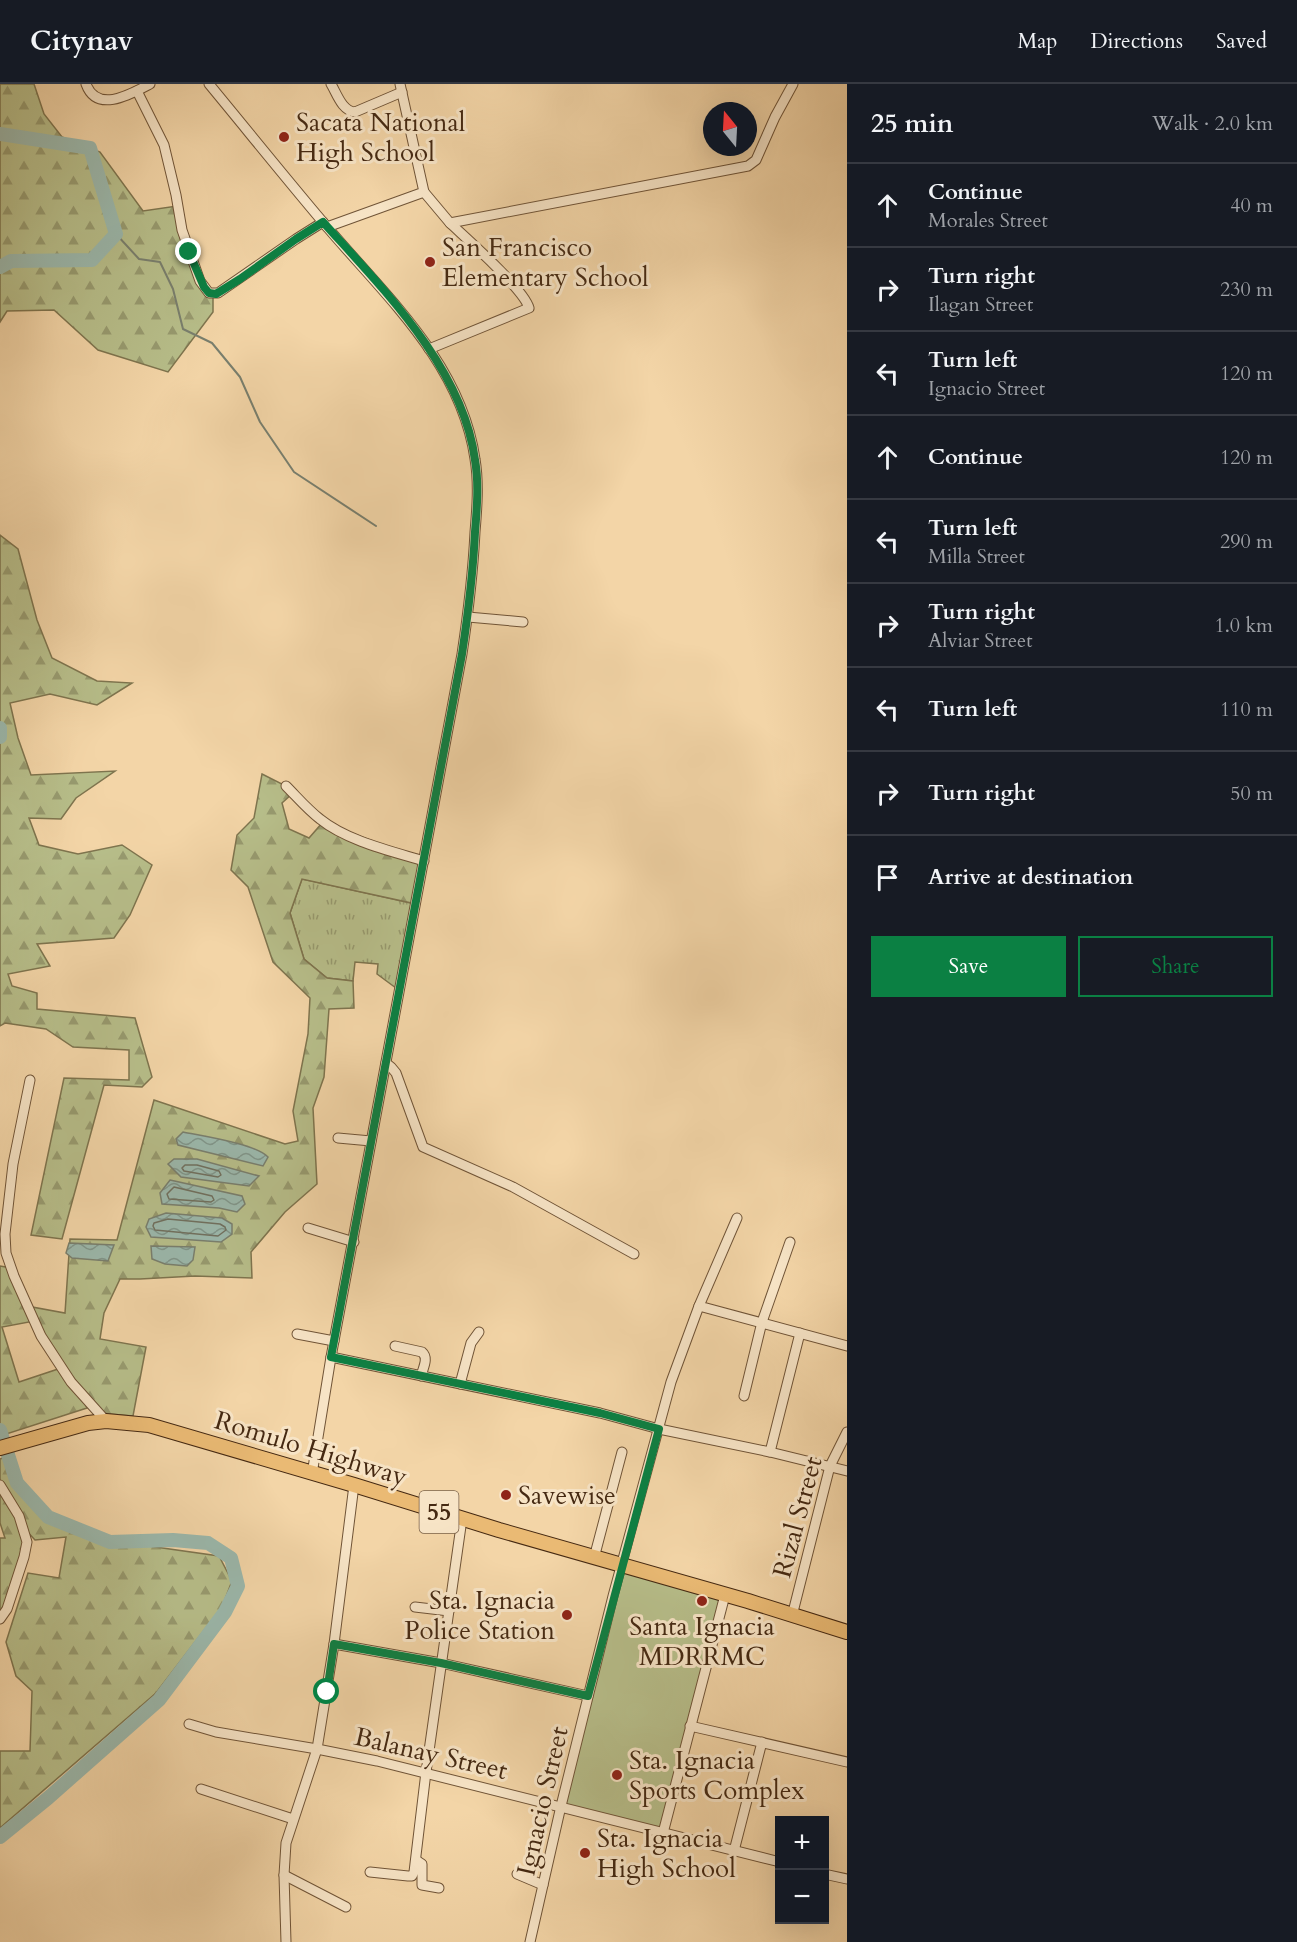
<!DOCTYPE html>
<meta charset="utf-8">
<style>
body{margin:0;font-family:Cardo,serif;background:#20242c;color:#f1f3f6}
.controls{position:absolute;right:18px;bottom:18px;display:grid;overflow:hidden;border-radius:0px;box-shadow:0 6px 24px #0002}
.controls button{width:54px;height:54px;display:grid;place-items:center;padding:0;border:0;border-bottom:2px solid #363941;background:#171b24;color:#f1f3f6;font:30px sans-serif}
.compass{position:absolute;left:703px;top:18px;width:54px;height:54px;border-radius:50%;background:#171b24;box-shadow:0 6px 24px #0002;rotate:342deg}
.stop{position:absolute;width:18px;height:18px;margin:-14px;border:4px solid #0b8043;border-radius:50%;background:#fff}
.stop.end{background:#0b8043;border-color:#fff;box-shadow:0 2px 6px #0008}
.list{margin:0;padding:0;list-style:none}
h2{display:flex;justify-content:space-between;align-items:center;height:78px;margin:0;padding:0 24px;font-size:26px}
h2 small{font-size:20px;font-weight:400;color:#9ea1a6}
.list li{display:grid;grid-template-columns:39px 1fr auto;gap:18px;align-items:center;box-sizing:border-box;height:84px;padding:0 24px;border-top:2px solid #363941}
.list b{display:block;font-size:22px;white-space:nowrap}
.list p{margin:0;font-size:20px;white-space:nowrap;color:#9ea1a6}
.list em{font-size:20px;font-style:normal;color:#9ea1a6}
.actions{display:flex;gap:12px;padding:18px 24px}
.actions a{flex:1;padding:14px 0;border:2px solid #0b8043;border-radius:0px;text-align:center;font-size:21px;color:#0b8043}
.actions .main{background:#0b8043;color:#fff}
.icon{flex:none;width:33px;height:33px;fill:none;stroke:currentColor;stroke-width:2;stroke-linecap:round;stroke-linejoin:round}
.map{position:relative;flex:none;width:847px;height:1858px;overflow:hidden}
header{display:flex;align-items:center;gap:36px;box-sizing:border-box;height:84px;padding:0 30px;background:#171b24;border-bottom:2px solid #363941}
header strong{font-size:28px}
nav{display:flex;gap:33px;margin-inline-start:auto;font-size:21px}
main{display:flex}
aside{flex:1;background:#171b24}
.map>svg:first-child{display:block}
</style>
<header>
<strong>Citynav</strong>
<nav><a>Map</a><a>Directions</a><a>Saved</a></nav>
</header>
<main>
<div class="map">
<svg width="847" height="1858" viewBox="0 0 847 1858">
<defs>
<pattern id="grass-tufts" width="24" height="20" patternUnits="userSpaceOnUse" patternTransform="scale(1.5)"><rect width="24" height="20" fill="#b7be8a"/><path d="M3 7l-1-3M5 7V3M7 7l1-3M15 17l-1-3M17 17v-4M19 17l1-3" fill="none" stroke="#979a6f"/></pattern>
<pattern id="forest-firs" width="22" height="20" patternUnits="userSpaceOnUse" patternTransform="scale(1.5)"><rect width="22" height="20" fill="#b7be8a"/><path d="M5 1l3.5 6h-7zM16 11l3.5 6h-7z" fill="#979a6f"/></pattern>
<pattern id="water-waves" width="16" height="10" patternUnits="userSpaceOnUse" patternTransform="scale(1.5)"><rect width="16" height="10" fill="#9bb8ac"/><path d="M0 5q4-4 8 0t8 0" fill="none" stroke="#80968b"/></pattern>
</defs>
<rect width="100%" height="100%" fill="#f3d5a7"/>
<filter id="stains"><feTurbulence type="fractalNoise" baseFrequency=".00333" numOctaves="4"/><feColorMatrix values="0 0 0 0 .2 0 0 0 0 .09 0 0 0 0 .02 0 0 0 .5 -.17"/></filter>
<radialGradient id="worn" r=".72"><stop offset=".6" stop-color="#630" stop-opacity="0"/><stop offset="1" stop-color="#630" stop-opacity=".3"/></radialGradient>
<path fill="url(#grass-tufts)" stroke="#7e744e" stroke-width="1.5" d="M302 795 416 820 400 907 377 890 378 880 355 878 353 897 327 894 304 875 290 829Z"/>
<g fill="url(#forest-firs)" stroke="#7e744e" stroke-width="1.5" fill-rule="evenodd">
<path d="M0 0H34L44 30 62 53 100 68 143 127 177 122 200 197 213 210V228L168 288 98 266 54 226 7 227 0 238Z"/>
<path d="M0 451 18 465 37 536 52 574 97 597 132 599 97 621 50 610 10 619 18 654 31 691 115 687 76 714 61 735 29 734 39 761 78 770 122 761 152 781 130 831 114 854 37 860 50 882 8 890 12 902 37 909V925L135 934 152 993 142 1003 104 1001 62 1155 31 1151 64 994 129 996V966L73 963 46 945 5 939 0 942Z"/>
<path d="M262 690 286 702 293 709 282 719 289 745 309 754 323 738 424 777 416 820 302 795 290 829 304 875 327 894 353 897 354 924 329 925 324 993 313 1024 317 1100 285 1128 251 1168 252 1194 195 1192 140 1195H120L104 1229 100 1255 146 1263 133 1332 99 1329 80 1309 87 1324 0 1352V1182L11 1184 27 1222 65 1229 70 1155 117 1156 154 1016 285 1060 298 1057 293 1027 308 950 310 914 273 878 248 803 231 786 237 751 254 734ZM34 1237 61 1284 19 1298 2 1243Z"/>
<path d="M5 1373 17 1399 48 1433 106 1456 219 1472 232 1497 222 1523 156 1609 0 1744V1667H30L32 1607 16 1592 6 1558 28 1489 59 1494 66 1453 35 1456 25 1445 27 1458 0 1534V1454H5L0 1439V1375Z"/>
</g>
<path fill="#b7be8a" stroke="#7e744e" stroke-width="1.5" d="M623 1483 723 1512 663 1747 562 1721Z"/>
<g fill="url(#water-waves)" stroke="#797f6e" stroke-width="1.5">
<path d="M183 1048C202 1052 256 1060 268 1073L263 1082 178 1061 176 1055Z"/>
<path d="M174 1075H197L259 1092 249 1102 181 1093 168 1080Z"/>
<path d="M170 1096 242 1112 245 1120 237 1128 219 1124 162 1120 160 1109Z"/>
<path d="M166 1129 222 1134 232 1140V1150L221 1158 151 1153 146 1143 149 1135Z"/>
<path d="M69 1159 114 1161 108 1177 72 1174 66 1169Z"/>
<path d="M151 1162 195 1163 193 1176 187 1182 165 1180 152 1175Z"/>
</g>
<g fill="none" stroke-linecap="round" stroke-linejoin="round">
<g stroke="#70705f" stroke-width="1.5">
<path d="M185 1081H197L219 1087 221 1091 218 1093 184 1087 182 1084Z"/>
<path d="M174 1103 212 1112 214 1116 211 1118 169 1115 167 1110Z"/>
<path d="M168 1135 220 1140 225 1143 226 1146 218 1152 155 1146 153 1142 154 1139Z"/>
</g>
<path stroke="#797f6e" stroke-width="2" d="M116 150 139 175 160 178 173 205 183 245 212 259 240 293 260 338 294 388 376 442"/>
<g stroke="#9bb8ac" stroke-width="14">
<path d="M0 50 90 64 116 150 92 176 11 177 0 183"/>
<path d="M0 644V653"/>
<path d="M0 1346 17 1399 48 1433 110 1458 173 1456 208 1459 231 1474 238 1502 225 1528 159 1616 48 1714 0 1753"/>
</g>
<defs>
<g id="minor">
<path d="M86 0C97 30 131 10 150 0"/>
<path d="M209 0C247 46 284 92 322 137 382 209 461 277 475 375 479 399 477 424 475 448 473 489 468 530 462 570L331 1273 312 1390"/>
<path d="M331 0C337 10 342 27 355 28L402 8"/>
<path d="M137 7 164 61 176 111 182 146 200 197 209 209H218L296 155 323 138"/>
<path d="M424 108 450 139 748 82 756 76 775 33 793 0"/>
<path d="M327 143 424 108 400 0"/>
<path d="M429 265 529 224C524 205 467 155 450 139"/>
<path d="M468 533 523 538"/>
<path d="M286 702C297 713 308 726 320 735 347 757 391 767 424 777"/>
<path d="M386 979 391 983 396 989 423 1063 513 1103 634 1170"/>
<path d="M30 996 13 1080 5 1150 6 1169 14 1192 41 1252 71 1298 106 1337"/>
<path d="M338 1054 371 1057"/>
<path d="M737 1134 699 1222 847 1262"/>
<path d="M308 1144 354 1158"/>
<path d="M297 1250 334 1257"/>
<path d="M395 1262 422 1268C429 1274 423 1284 421 1292"/>
<path d="M331 1273 600 1329 659 1345 770 1368 847 1387"/>
<path d="M460 1300 471 1259 479 1248"/>
<path d="M744 1312 762 1238 790 1158"/>
<path d="M770 1368 800 1249"/>
<path d="M0 1401 19 1432 27 1458 24 1473 7 1525 0 1535"/>
<path d="M594 1474 622 1368"/>
<path d="M415 1523 449 1527"/>
<path d="M792 1532 830 1382 847 1348"/>
<path d="M334 1560 441 1579 588 1612"/>
<path d="M189 1640 216 1648 317 1665 377 1677 780 1778"/>
<path d="M690 1642 847 1678"/>
<path d="M201 1705 293 1735"/>
<path d="M663 1749 725 1511"/>
<path d="M734 1767 762 1658"/>
<path d="M416 1776 422 1780V1801L439 1804"/>
<path d="M370 1788 408 1792H412L414 1788 426 1688 462 1435"/>
<path d="M517 1790 543 1801"/>
<path d="M824 1790 847 1795"/>
<path d="M284 1791 346 1823"/>
<path d="M286 1858 284 1791 286 1759 317 1665 334 1560 354 1401"/>
<path d="M530 1858 561 1722 613 1512 671 1298 699 1222"/>
</g>
<path id="highway" d="M0 1364 88 1339 106 1337 149 1341 354 1401 499 1446 748 1517 847 1548"/>
</defs>
<use href="#minor" stroke="#705437" stroke-width="11"/>
<use href="#highway" stroke="#452912" stroke-width="16"/>
<use href="#minor" stroke="#f7e4c6" stroke-width="9"/>
<use href="#highway" stroke="#eaba74" stroke-width="14"/>
</g>
<g fill="none" stroke-linecap="round" stroke-linejoin="round">
<path stroke="#0b8043" stroke-width="8" d="M189 168 204 203 209 209 216 210 240 195 296 155 323 138C383 205 463 284 475 376 479 399 477 424 475 448 473 489 468 530 462 570L331 1273 600 1329 659 1345 588 1612 441 1579 334 1560 327 1608"/>
</g>
<g fill="#8f2418" stroke="#f7e4c6" stroke-width="2">
<circle cx="284" cy="53" r="6"/>
<circle cx="430" cy="178" r="6"/>
<circle cx="506" cy="1411" r="6"/>
<circle cx="702" cy="1517" r="6"/>
<circle cx="567" cy="1531" r="6"/>
<circle cx="617" cy="1691" r="6"/>
<circle cx="585" cy="1769" r="6"/>
</g>
<g text-anchor="middle" stroke-width="6" stroke-linejoin="round" paint-order="stroke">
<rect fill="#f7e4c6" stroke="#7a6148" stroke-width="1.5" x="419.5" y="1407" width="39" height="42" rx="4.5"/>
<g font-size="24" font-weight="bold" fill="#452912">
<text x="439" y="1436">55</text>
</g>
<g font-size="26" fill="#452912" stroke="#f7e4c6" text-anchor="start">
<text x="296" y="47">Sacata National<tspan x="296" dy="30">High School</tspan></text>
<text x="442" y="172">San Francisco<tspan x="442" dy="30">Elementary School</tspan></text>
<text x="518" y="1420">Savewise</text>
<text x="555" y="1525" text-anchor="end">Sta. Ignacia<tspan x="555" dy="30">Police Station</tspan></text>
<text x="702" y="1551" text-anchor="middle">Santa Ignacia<tspan x="702" dy="30">MDRRMC</tspan></text>
<text x="629" y="1685">Sta. Ignacia<tspan x="629" dy="30">Sports Complex</tspan></text>
<text x="597" y="1763">Sta. Ignacia<tspan x="597" dy="30">High School</tspan></text>
</g>
<g font-size="26" fill="#452912" stroke="#f7e4c6">
<text transform="translate(311 1364) rotate(17)" y="9">Romulo Highway</text>
<text transform="translate(797 1433) rotate(-75)" y="9">Rizal Street</text>
<text transform="translate(431 1669) rotate(13)" y="9">Balanay Street</text>
<text transform="translate(542 1717) rotate(-77)" y="9">Ignacio Street</text>
</g>
</g>
<rect width="100%" height="100%" filter="url(#stains)"/>
<rect width="100%" height="100%" fill="url(#worn)"/>
</svg>
<div class="controls">
<button>+</button>
<button>−</button>
</div>
<svg class="compass" viewBox="-18 -18 36 36"><path d="M0-13l5 13h-10z" fill="#e53935"/><path d="M0 13l5-13h-10z" fill="#9ea1a6"/></svg>
<div class="stop" style="left:327px;top:1608px"></div>
<div class="stop end" style="left:189px;top:168px"></div>
</div>
<aside>
<h2>25 min<small>Walk · 2.0 km</small></h2>
<ul class="list">
<li><svg class="icon" aria-label="ahead" viewBox="0 0 24 24"><path d="M12 20V5M6 11l6-6 6 6"/></svg><div><b>Continue</b><p>Morales Street</p></div><em>40 m</em></li>
<li><svg class="icon" aria-label="right" viewBox="0 0 24 24"><path d="M7 20v-9h11M14 6l5 5-5 5"/></svg><div><b>Turn right</b><p>Ilagan Street</p></div><em>230 m</em></li>
<li><svg class="icon" aria-label="left" viewBox="0 0 24 24"><path d="M17 20v-9H6M10 6l-5 5 5 5"/></svg><div><b>Turn left</b><p>Ignacio Street</p></div><em>120 m</em></li>
<li><svg class="icon" aria-label="ahead" viewBox="0 0 24 24"><path d="M12 20V5M6 11l6-6 6 6"/></svg><div><b>Continue</b></div><em>120 m</em></li>
<li><svg class="icon" aria-label="left" viewBox="0 0 24 24"><path d="M17 20v-9H6M10 6l-5 5 5 5"/></svg><div><b>Turn left</b><p>Milla Street</p></div><em>290 m</em></li>
<li><svg class="icon" aria-label="right" viewBox="0 0 24 24"><path d="M7 20v-9h11M14 6l5 5-5 5"/></svg><div><b>Turn right</b><p>Alviar Street</p></div><em>1.0 km</em></li>
<li><svg class="icon" aria-label="left" viewBox="0 0 24 24"><path d="M17 20v-9H6M10 6l-5 5 5 5"/></svg><div><b>Turn left</b></div><em>110 m</em></li>
<li><svg class="icon" aria-label="right" viewBox="0 0 24 24"><path d="M7 20v-9h11M14 6l5 5-5 5"/></svg><div><b>Turn right</b></div><em>50 m</em></li>
<li><svg class="icon" aria-label="arrive" viewBox="0 0 24 24"><path d="M6 21V4h12l-3 4 3 4H6"/></svg><div><b>Arrive at destination</b></div></li>
</ul>
<div class="actions"><a class="main">Save</a><a>Share</a></div>
</aside>
</main>
